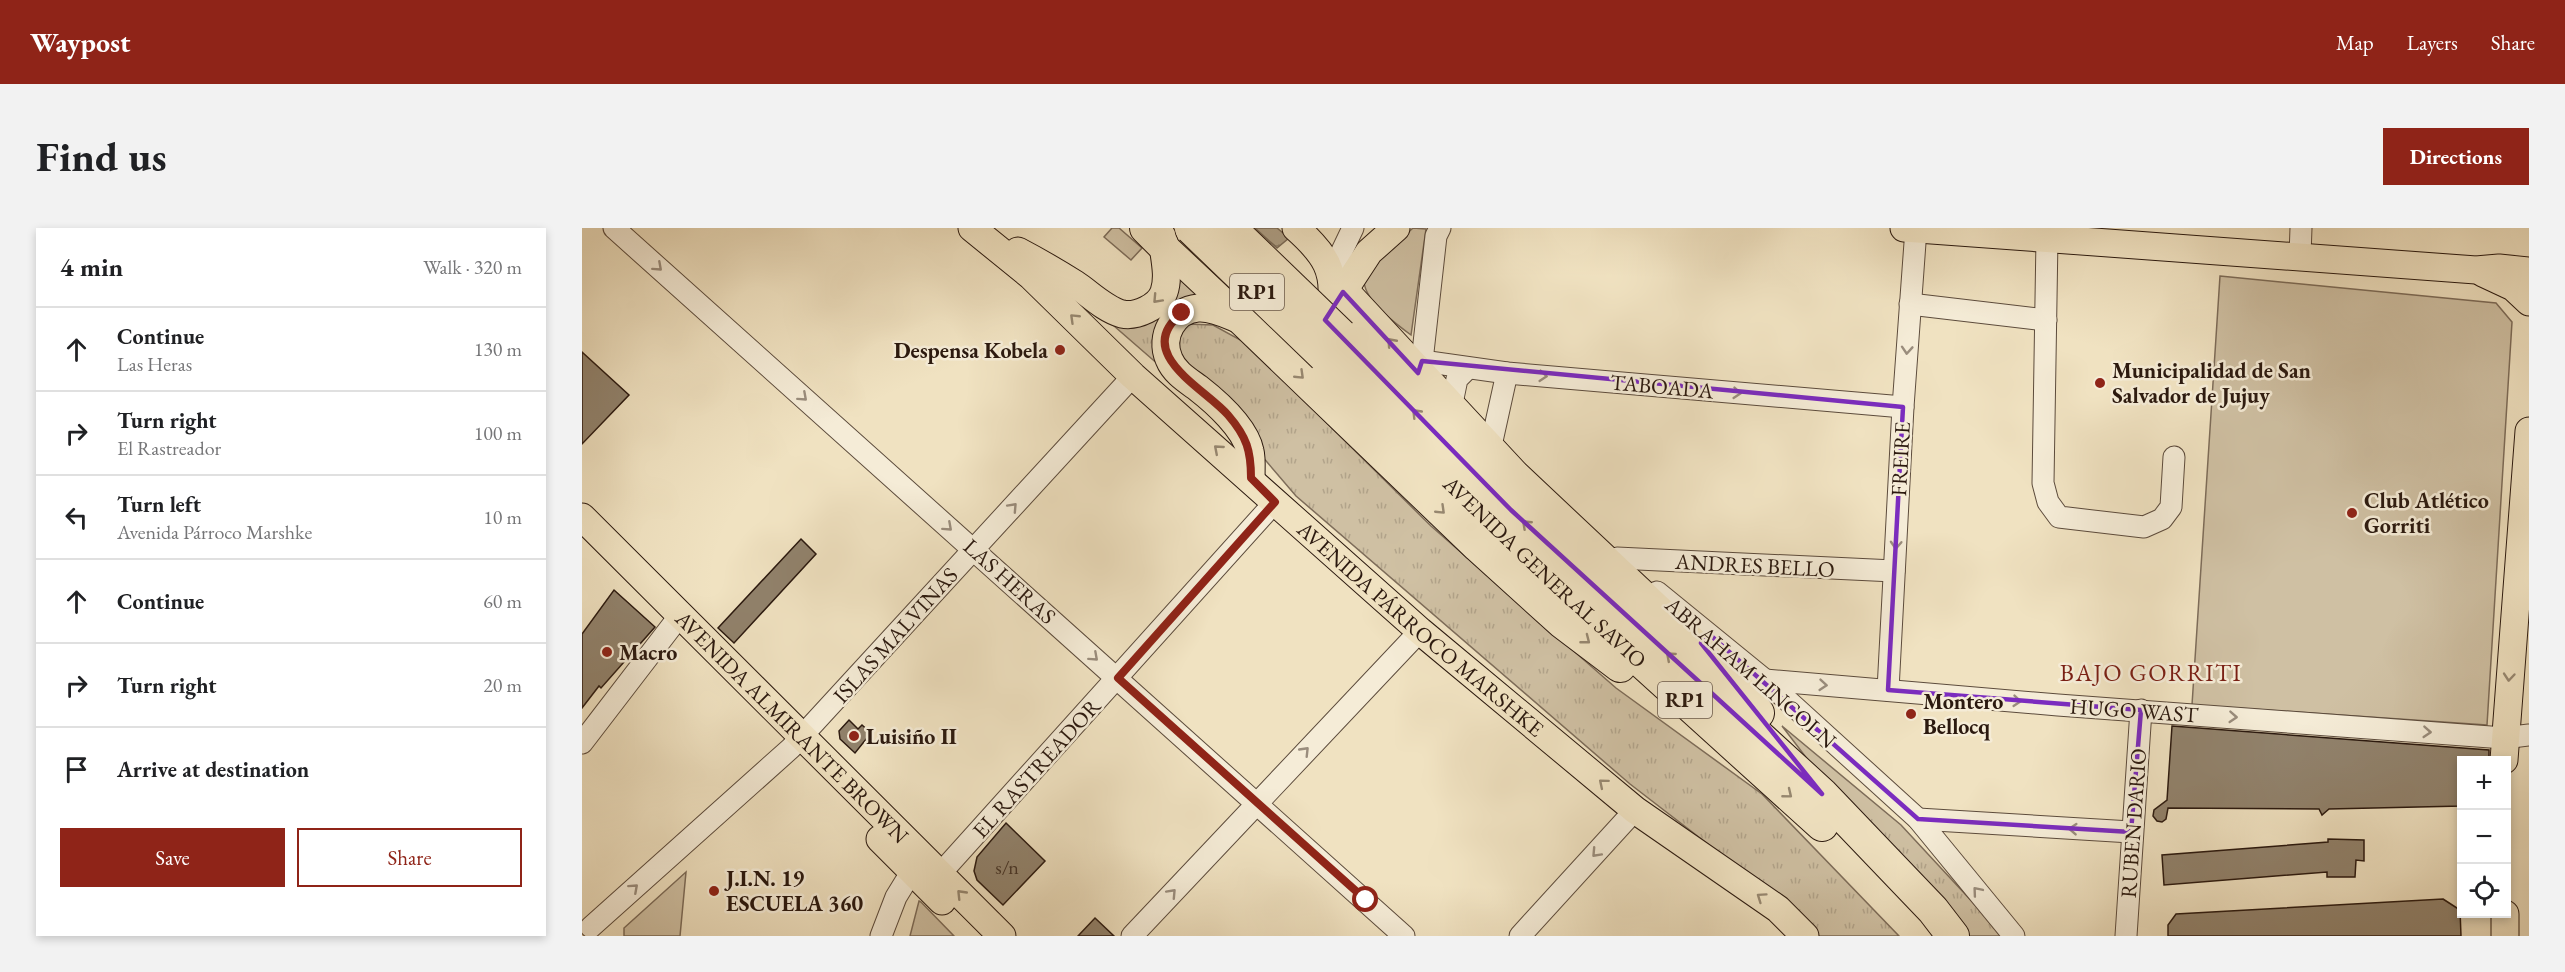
<!DOCTYPE html>
<meta charset="utf-8">
<style>
body{margin:0;font-family:"EB Garamond",serif;background:#f2f2f2;color:#202124}
.controls{position:absolute;right:18px;bottom:18px;display:grid;overflow:hidden;border-radius:0px;box-shadow:0 3px 9px #0003}
.controls button{width:54px;height:54px;display:grid;place-items:center;padding:0;border:0;border-bottom:2px solid #e0e0e0;background:#fff;color:#202124;font:30px sans-serif}
.stop{position:absolute;width:18px;height:18px;margin:-14px;border:4px solid #8f2418;border-radius:50%;background:#fff}
.stop.end{background:#8f2418;border-color:#fff;box-shadow:0 2px 6px #0008}
.list{margin:0;padding:0;list-style:none}
h2{display:flex;justify-content:space-between;align-items:center;height:78px;margin:0;padding:0 24px;font-size:26px}
h2 small{font-size:20px;font-weight:400;color:#757577}
.list li{display:grid;grid-template-columns:39px 1fr auto;gap:18px;align-items:center;box-sizing:border-box;height:84px;padding:0 24px;border-top:2px solid #e0e0e0}
.list b{display:block;font-size:22px;white-space:nowrap}
.list p{margin:0;font-size:20px;white-space:nowrap;color:#757577}
.list em{font-size:20px;font-style:normal;color:#757577}
.actions{display:flex;gap:12px;padding:18px 24px}
.actions a{flex:1;padding:14px 0;border:2px solid #8f2418;border-radius:0px;text-align:center;font-size:21px;color:#8f2418}
.actions .main{background:#8f2418;color:#fff}
.icon{flex:none;width:33px;height:33px;fill:none;stroke:currentColor;stroke-width:2;stroke-linecap:round;stroke-linejoin:round}
.map{position:relative;flex:none;width:1947px;height:708px;overflow:hidden;border-radius:0px}
header{display:flex;align-items:center;gap:36px;box-sizing:border-box;height:84px;padding:0 30px;background:#8f2418;color:#fff}
header strong{font-size:28px}
nav{display:flex;gap:33px;margin-inline-start:auto;font-size:21px}
.intro{display:flex;align-items:center;justify-content:space-between;box-sizing:border-box;height:144px;padding:0 36px}
h1{margin:0;font-size:42px}
.button{padding:15px 27px;border-radius:0px;background:#8f2418;color:#fff;font-size:21px;font-weight:700}
main{display:flex;gap:36px;padding:0 36px}
aside{flex:1;background:#fff;border-radius:0px;box-shadow:0 3px 9px #0003}
.map>svg:first-child{display:block}
</style>
<header>
<strong>Waypost</strong>
<nav><a>Map</a><a>Layers</a><a>Share</a></nav>
</header>
<div class="intro"><h1>Find us</h1><a class="button">Directions</a></div>
<main>
<aside>
<h2>4 min<small>Walk · 320 m</small></h2>
<ul class="list">
<li><svg class="icon" aria-label="ahead" viewBox="0 0 24 24"><path d="M12 20V5M6 11l6-6 6 6"/></svg><div><b>Continue</b><p>Las Heras</p></div><em>130 m</em></li>
<li><svg class="icon" aria-label="right" viewBox="0 0 24 24"><path d="M7 20v-9h11M14 6l5 5-5 5"/></svg><div><b>Turn right</b><p>El Rastreador</p></div><em>100 m</em></li>
<li><svg class="icon" aria-label="left" viewBox="0 0 24 24"><path d="M17 20v-9H6M10 6l-5 5 5 5"/></svg><div><b>Turn left</b><p>Avenida Párroco Marshke</p></div><em>10 m</em></li>
<li><svg class="icon" aria-label="ahead" viewBox="0 0 24 24"><path d="M12 20V5M6 11l6-6 6 6"/></svg><div><b>Continue</b></div><em>60 m</em></li>
<li><svg class="icon" aria-label="right" viewBox="0 0 24 24"><path d="M7 20v-9h11M14 6l5 5-5 5"/></svg><div><b>Turn right</b></div><em>20 m</em></li>
<li><svg class="icon" aria-label="arrive" viewBox="0 0 24 24"><path d="M6 21V4h12l-3 4 3 4H6"/></svg><div><b>Arrive at destination</b></div></li>
</ul>
<div class="actions"><a class="main">Save</a><a>Share</a></div>
</aside>
<div class="map">
<svg width="1947" height="708" viewBox="0 0 1947 708">
<defs>
<pattern id="grass-tufts" width="24" height="20" patternUnits="userSpaceOnUse" patternTransform="scale(1.5)"><rect width="24" height="20" fill="#cfc0a3"/><path d="M3 7l-1-3M5 7V3M7 7l1-3M15 17l-1-3M17 17v-4M19 17l1-3" fill="none" stroke="#b2a48b"/></pattern>
<pattern id="water-ripples" width="26" height="14" patternUnits="userSpaceOnUse" patternTransform="scale(1.5)"><rect width="26" height="14" fill="#ad9e84"/><path d="M2 4q2-2 4 0t4 0M15 11q2-2 4 0t4 0" fill="none" stroke="#8d806a"/></pattern>
</defs>
<rect width="100%" height="100%" fill="#f0e2c1"/>
<filter id="stains"><feTurbulence type="fractalNoise" baseFrequency=".00333" numOctaves="4"/><feColorMatrix values="0 0 0 0 .2 0 0 0 0 .09 0 0 0 0 .02 0 0 0 .5 -.17"/></filter>
<radialGradient id="worn" r=".72"><stop offset=".6" stop-color="#630" stop-opacity="0"/><stop offset="1" stop-color="#630" stop-opacity=".3"/></radialGradient>
<g fill="url(#grass-tufts)" stroke="#7d6c59" stroke-width="1.5">
<path d="M592 46 616 68 596 75 590 71Z"/>
<path d="M580 82 578 138 524 91Z"/>
<path d="M606 96 631 97 664 115 849 298 1034 460 1180 566 1317 708H1237L1223 691 1048 556 714 268 597 131 592 115Z"/>
<path d="M1200 498 1319 597 1422 708H1382L1266 584Z"/>
</g>
<g fill="#cfc0a3" stroke="#7d6c59" stroke-width="1.5">
<path d="M530 0H537L560 20 549 32 522 9Z"/>
<path d="M831 0 844 1 829 107C814 96 784 74 782 54L790 38Z"/>
<path d="M1638 48 1914 75 1930 94 1905 497 1610 477Z"/>
<path d="M104 644 98 708H42V700Z"/>
<path d="M337 673 339 674 372 708H328Z"/>
</g>
<path fill="url(#water-ripples)" stroke="#796955" stroke-width="1.5" d="M673 0H695L707 10 695 20Z"/>
<g fill="#91826c" stroke="#2b190f" stroke-width="1.5">
<path d="M0 124 47 167 0 216Z"/>
<path d="M219 311 234 326 152 415 136 400Z"/>
<path d="M32 362 73 399 19 460 17 458 0 480V406Z"/>
<path d="M267 492 276 501 280 497 289 505 273 525 258 511 257 503Z"/>
<path d="M1590 498 1907 522V532H1880V578L1747 581 1740 587 1737 581 1586 580 1584 591 1580 594 1575 593 1571 588 1572 582 1585 572Z"/>
<path d="M424 595 463 633 421 677 395 652 392 643 395 629Z"/>
<path d="M1746 611 1782 612V633L1774 632 1773 649H1745V644L1582 657 1580 627 1746 614Z"/>
<path d="M1861 671 1878 682 1879 708H1586V697L1594 686Z"/>
<path d="M513 690 532 708H496Z"/>
</g>
<g fill="none" stroke-linecap="round" stroke-linejoin="round">
<defs>
<g id="minor">
<path d="M32 0 822 708"/>
<path d="M1465 10 1461 255 1466 274 1477 289 1562 299 1580 291 1589 279 1592 229"/>
<path d="M1718 28 1719 0"/>
<path d="M755 60 760 23 771 0"/>
<path d="M1328 76 1464 92"/>
<path d="M840 133 925 145 1321 179"/>
<path d="M836 145 840 133 854 8 858 0"/>
<path d="M869 180 875 151 886 140"/>
<path d="M910 213 925 145"/>
<path d="M1035 330 1312 343"/>
<path d="M1075 364 1183 452 1336 591 1432 708"/>
<path d="M1183 452 1476 477 1922 510 1947 507"/>
<path d="M1306 462 1321 179 1334 1"/>
<path d="M0 515 99 386"/>
<path d="M1336 591 1549 604"/>
<path d="M348 657 693 274"/>
<path d="M9 699 209 520 551 148"/>
<path d="M299 708 314 669 330 643"/>
<path d="M550 708 838 403"/>
<path d="M938 708 1053 582"/>
<path d="M1544 708 1559 482"/>
</g>
<g id="major">
<path id="s1" d="M390 0 449 48 551 148 838 403 1053 582 1196 681 1223 708"/>
<path d="M714 0C742 25 756 43 748 83"/>
<path d="M1322 0 1894 42 1917 40 1947 43"/>
<path d="M580 16 661 92 678 101"/>
<path d="M436 23C455 33 474 44 493 56 507 65 522 81 540 86 554 89 577 79 582 64 588 47 581 26 580 8"/>
<path d="M1901 45 1931 59 1947 74"/>
<path d="M749 82 787 24 814 0"/>
<path d="M656 91C644 86 630 79 616 80 592 82 577 108 587 131 592 144 605 152 616 160 634 174 663 200 668 223 670 231 669 242 669 250"/>
<path id="s2" d="M0 289 420 708"/>
<path d="M1922 532 1947 203"/>
<path d="M298 611 360 673"/>
<path d="M1923 686V708"/>
</g>
<g id="highway">
<path d="M564 0 580 16"/>
<path d="M761 64 932 248 1148 451 1176 485"/>
<path d="M661 92 896 318 980 394 1038 438"/>
<path d="M759 107 929 282 1240 566 1351 682 1371 708"/>
<path id="s3" d="M742 128 855 242 976 358 1240 597"/>
</g>
</defs>
<use href="#minor" stroke="#5c4b3c" stroke-width="23"/>
<use href="#major" stroke="#2b190f" stroke-width="29"/>
<use href="#highway" stroke="#2b190f" stroke-width="34"/>
<use href="#minor" stroke="#f5ecd7" stroke-width="21"/>
<use href="#major" stroke="#f0e2c1" stroke-width="27"/>
<use href="#highway" stroke="#f0e2c1" stroke-width="32"/>
<defs>
<g id="highway-bridge">
<path d="M609 0 742 128"/>
<path d="M648 0 759 107"/>
</g>
</defs>
<use href="#highway-bridge" stroke="#2b190f" stroke-width="34" stroke-linecap="butt"/>
<use href="#highway-bridge" stroke="#f0e2c1" stroke-width="32"/>
</g>
<defs><path id="oneway-chevron" d="M-2-3.5L2.5 0L-2 3.5" fill="none" stroke-width="1.6" stroke-linecap="round" stroke-linejoin="round" transform="scale(1.5)"/></defs>
<g stroke="#9a8d7d">
<use href="#oneway-chevron" transform="translate(76 39) rotate(42)"/>
<use href="#oneway-chevron" transform="translate(1325 122) rotate(94)"/>
<use href="#oneway-chevron" transform="translate(961 148) rotate(5)"/>
<use href="#oneway-chevron" transform="translate(1155 165) rotate(5)"/>
<use href="#oneway-chevron" transform="translate(221 169) rotate(42)"/>
<use href="#oneway-chevron" transform="translate(431 279) rotate(-47)"/>
<use href="#oneway-chevron" transform="translate(366 299) rotate(42)"/>
<use href="#oneway-chevron" transform="translate(1314 317) rotate(93)"/>
<use href="#oneway-chevron" transform="translate(512 429) rotate(42)"/>
<use href="#oneway-chevron" transform="translate(1241 457) rotate(5)"/>
<use href="#oneway-chevron" transform="translate(1435 473) rotate(5)"/>
<use href="#oneway-chevron" transform="translate(1651 489) rotate(4)"/>
<use href="#oneway-chevron" transform="translate(1845 504) rotate(4)"/>
<use href="#oneway-chevron" transform="translate(723 523) rotate(-46)"/>
<use href="#oneway-chevron" transform="translate(1491 601) rotate(-176)"/>
<use href="#oneway-chevron" transform="translate(1014 625) rotate(133)"/>
<use href="#oneway-chevron" transform="translate(52 660) rotate(-42)"/>
<use href="#oneway-chevron" transform="translate(1395 663) rotate(-130)"/>
<use href="#oneway-chevron" transform="translate(590 665) rotate(-47)"/>
</g>
<g stroke="#978871">
<use href="#oneway-chevron" transform="translate(575 71) rotate(133)"/>
<use href="#oneway-chevron" transform="translate(492 90) rotate(-136)"/>
<use href="#oneway-chevron" transform="translate(809 114) rotate(-132)"/>
<use href="#oneway-chevron" transform="translate(718 147) rotate(44)"/>
<use href="#oneway-chevron" transform="translate(834 185) rotate(-134)"/>
<use href="#oneway-chevron" transform="translate(636 221) rotate(-139)"/>
<use href="#oneway-chevron" transform="translate(859 282) rotate(44)"/>
<use href="#oneway-chevron" transform="translate(944 296) rotate(-137)"/>
<use href="#oneway-chevron" transform="translate(1004 412) rotate(38)"/>
<use href="#oneway-chevron" transform="translate(1088 428) rotate(-139)"/>
<use href="#oneway-chevron" transform="translate(1927 449) rotate(95)"/>
<use href="#oneway-chevron" transform="translate(1021 555) rotate(-140)"/>
<use href="#oneway-chevron" transform="translate(1206 566) rotate(39)"/>
<use href="#oneway-chevron" transform="translate(379 666) rotate(-134)"/>
<use href="#oneway-chevron" transform="translate(1179 669) rotate(-145)"/>
</g>
<g fill="none" stroke-linecap="round" stroke-linejoin="round">
<path stroke="#8f2418" stroke-width="8" d="M600 85C549 125 624 161 646 187 665 209 669 223 669 250L693 274 536 450 784 672"/>
</g>
<path fill="none" stroke="#7b2cbf" stroke-width="4.5" stroke-linejoin="round" d="M761 64 836 145 840 133 1321 179 1306 462 1559 482 1549 604 1336 591 1127 406 1119 415 1240 566 929 282 743 92Z"/>
<g fill="#8f2418" stroke="#f5ecd7" stroke-width="2">
<circle cx="478" cy="122" r="6"/>
<circle cx="1518" cy="155" r="6"/>
<circle cx="1770" cy="285" r="6"/>
<circle cx="25" cy="424" r="6"/>
<circle cx="1329" cy="486" r="6"/>
<circle cx="272" cy="508" r="6"/>
<circle cx="132" cy="663" r="6"/>
</g>
<g text-anchor="middle" stroke-width="5" stroke-linejoin="round" paint-order="stroke">
<g font-size="20" fill="#443326">
<text x="425" y="646">s/n</text>
</g>
<g fill="#f5ecd7" stroke="#68584b" stroke-width="1.5">
<rect x="648" y="46" width="54" height="36" rx="4.5"/>
<rect x="1076" y="454" width="54" height="36" rx="4.5"/>
</g>
<g font-size="21" font-weight="bold" fill="#2b190f">
<text x="675" y="71">RP1</text>
<text x="1103" y="479">RP1</text>
</g>
<g font-size="22" font-weight="bold" fill="#2b190f" stroke="#f5ecd7" text-anchor="start">
<text x="466" y="130" text-anchor="end">Despensa Kobela</text>
<text x="1530" y="150">Municipalidad de San<tspan x="1530" dy="25">Salvador de Jujuy</tspan></text>
<text x="1782" y="280">Club Atlético<tspan x="1782" dy="25">Gorriti</tspan></text>
<text x="37" y="432">Macro</text>
<text x="1341" y="481">Montero<tspan x="1341" dy="25">Bellocq</tspan></text>
<text x="284" y="516">Luisiño II</text>
<text x="144" y="658">J.I.N. 19<tspan x="144" dy="25">ESCUELA 360</tspan></text>
</g>
<g font-size="22" fill="#2b190f" stroke="#f5ecd7">
<text transform="translate(1080 158) rotate(5)" y="8">TABOADA</text>
<text transform="translate(1318 231) rotate(-87)" y="8">FREIRE</text>
<text transform="translate(1173 337) rotate(3)" y="8">ANDRES BELLO</text>
<text dy="8" stroke="none"><textPath href="#s3" startOffset="309">AVENIDA GENERAL SAVIO</textPath></text>
<text transform="translate(428 353) rotate(42)" y="8">LAS HERAS</text>
<text dy="8" stroke="none"><textPath href="#s1" startOffset="602">AVENIDA PÁRROCO MARSHKE</textPath></text>
<text transform="translate(313 407) rotate(-48)" y="8">ISLAS MALVINAS</text>
<text transform="translate(1169 444) rotate(41)" y="8">ABRAHAM LINCOLN</text>
<text transform="translate(1552 482) rotate(4)" y="8">HUGO WAST</text>
<text dy="8" stroke="none"><textPath href="#s2" startOffset="297">AVENIDA ALMIRANTE BROWN</textPath></text>
<text transform="translate(454 540) rotate(-48)" y="8">EL RASTREADOR</text>
<text transform="translate(1551 595) rotate(-86)" y="8">RUBEN DARIO</text>
</g>
<g font-size="24" letter-spacing="1.5" fill="#7a1f14" stroke="#f5ecd7">
<text x="1569" y="453">BAJO GORRITI</text>
</g>
</g>
<rect width="100%" height="100%" filter="url(#stains)"/>
<rect width="100%" height="100%" fill="url(#worn)"/>
</svg>
<div class="controls">
<button>+</button>
<button>−</button>
<button><svg class="icon" aria-label="locate" viewBox="0 0 24 24"><circle cx="12" cy="12" r="6"/><path d="M12 2v4M12 18v4M2 12h4M18 12h4"/></svg></button>
</div>
<div class="stop" style="left:784px;top:672px"></div>
<div class="stop end" style="left:600px;top:85px"></div>
</div>
</main>
